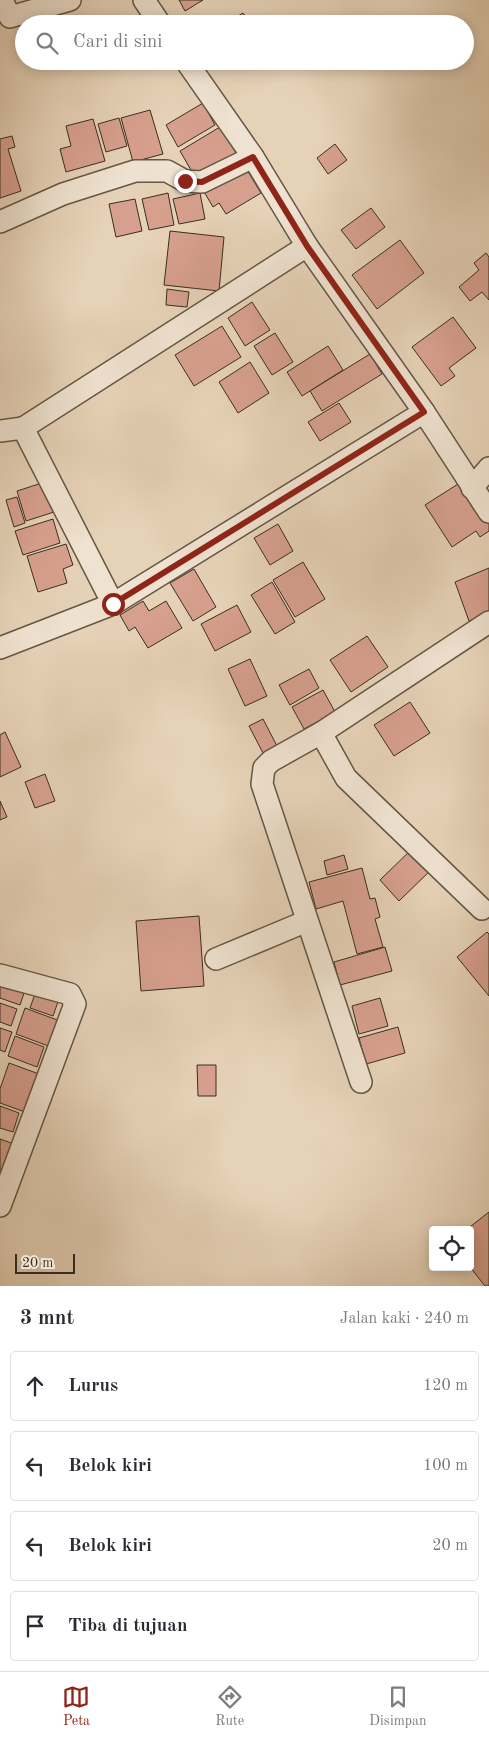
<!DOCTYPE html>
<html lang="id">
<meta charset="utf-8">
<style>
body{margin:0;font-family:"Old Standard TT",serif;background:#f2f2f3;color:#2b2b33}
.controls{position:absolute;right:15px;bottom:15px;display:grid;overflow:hidden;border-radius:5px;box-shadow:0 2px 12px #0003}
.controls button{width:45px;height:45px;display:grid;place-items:center;padding:0;border:0;border-bottom:1px solid #e1e1e2;background:#fff;color:#2b2b33;font:25px sans-serif}
.scale{position:absolute;left:15px;bottom:12px;width:60px;box-sizing:border-box;padding-left:5px;border:2px solid #392e21;border-top:0;font-size:14px;line-height:18px;white-space:nowrap;color:#392e21;-webkit-text-stroke:4px #efe2d0;paint-order:stroke}
.stop{position:absolute;width:15px;height:15px;margin:-11px;border:4px solid #8f2418;border-radius:50%;background:#fff}
.stop.end{background:#8f2418;border-color:#fff;box-shadow:0 1px 5px #0008}
.list{margin:0;padding:0;list-style:none}
h2{display:flex;justify-content:space-between;align-items:center;height:65px;margin:0;padding:0 20px;font-size:21px}
h2 small{font-size:16px;font-weight:400;color:#7c7c81}
.list li{display:grid;grid-template-columns:32px 1fr auto;gap:15px;align-items:center;box-sizing:border-box;height:70px;margin:0 10px 10px;padding:0 10px;border:1px solid #e1e1e2;border-radius:5px}
.list b{display:block;font-size:19px;white-space:nowrap}
.list em{font-size:16px;font-style:normal;color:#7c7c81}
.icon{flex:none;width:28px;height:28px;fill:none;stroke:currentColor;stroke-width:2;stroke-linecap:round;stroke-linejoin:round}
.map{position:relative;flex:none;width:489px;height:1286px;overflow:hidden}
.search{position:absolute;background:#fff;box-shadow:0 2px 12px #0003;left:15px;right:15px;top:15px;height:55px;display:flex;align-items:center;gap:12px;box-sizing:border-box;padding:0 18px;border-radius:28px;color:#7c7c81;font-size:19px}
.sheet{height:385px;background:#fff}
nav{display:flex;justify-content:space-around;align-items:center;box-sizing:border-box;height:70px;border-top:1px solid #e1e1e2;background:#fff;font-size:14px;color:#7c7c81}
nav a{display:grid;justify-items:center;gap:2px}
nav .on{color:#8f2418}
.map>svg:first-child{display:block}
</style>
<div class="map">
<svg width="489" height="1286" viewBox="0 0 489 1286">
<rect width="100%" height="100%" fill="#e6d2b7"/>
<filter id="stains"><feTurbulence type="fractalNoise" baseFrequency=".004" numOctaves="4"/><feColorMatrix values="0 0 0 0 .2 0 0 0 0 .09 0 0 0 0 .02 0 0 0 .5 -.17"/></filter>
<radialGradient id="worn" r=".72"><stop offset=".6" stop-color="#630" stop-opacity="0"/><stop offset="1" stop-color="#630" stop-opacity=".3"/></radialGradient>
<g fill="#d7a08e" stroke="#392e21">
<path d="M179 0H203L185 11Z"/>
<path d="M243 13 250 24H225Z"/>
<path d="M79 17 81 24H52Z"/>
<path d="M213 61H232L218 70Z"/>
<path d="M203 103 215 125 178 147 166 125Z"/>
<path d="M150 110 163 154 133 162 121 118Z"/>
<path d="M119 118 127 146 106 152 98 124Z"/>
<path d="M93 119 105 161 66 172 60 149 71 146 66 126Z"/>
<path d="M220 127 236 153 195 177 180 151Z"/>
<path d="M12 136 15 147 8 149 21 191 0 198V139Z"/>
<path d="M335 144 347 160 328 174 317 158Z"/>
<path d="M244 165 261 193 226 214 219 203 213 207 203 190Z"/>
<path d="M168 193 174 225 149 230 142 199Z"/>
<path d="M200 193 205 219 179 224 173 199Z"/>
<path d="M135 199 142 231 116 237 109 204Z"/>
<path d="M371 208 385 227 356 249 341 230Z"/>
<path d="M170 231 224 237 219 291 164 285Z"/>
<path d="M400 240 424 273 377 309 352 275Z"/>
<path d="M486 253 489 257V300L482 292 470 301 459 287 479 270 474 263Z"/>
<path d="M167 289 189 292 187 307 166 305Z"/>
<path d="M252 302 270 330 245 346 228 318Z"/>
<path d="M453 317 476 348 449 368 455 376 441 386 412 347Z"/>
<path d="M222 326 241 357 194 386 175 355Z"/>
<path d="M275 333 293 362 272 375 254 346Z"/>
<path d="M328 346 343 370 302 396 287 372Z"/>
<path d="M370 354 382 374 322 411 310 391Z"/>
<path d="M250 362 269 393 238 413 219 382Z"/>
<path d="M339 403 351 422 320 441 308 422Z"/>
<path d="M45 482 54 512 26 521 17 491Z"/>
<path d="M458 484 474 510 482 505 489 516V531L480 537 476 531 452 547 425 505Z"/>
<path d="M17 497 25 523 14 527 6 500Z"/>
<path d="M53 519 60 543 23 555 15 531Z"/>
<path d="M278 524 293 551 270 565 254 538Z"/>
<path d="M66 544 73 565 63 569 67 583 38 592 27 556Z"/>
<path d="M303 562 325 599 295 617 273 580Z"/>
<path d="M489 568V614L469 621 455 582Z"/>
<path d="M194 569 216 607 193 621 170 583Z"/>
<path d="M272 582 295 622 275 634 251 595Z"/>
<path d="M143 601 149 611 166 601 182 628 148 648 135 627 129 631 120 615Z"/>
<path d="M237 605 251 632 215 651 201 624Z"/>
<path d="M367 636 388 667 351 692 330 660Z"/>
<path d="M250 659 267 696 245 706 228 669Z"/>
<path d="M309 669 319 688 290 705 279 685Z"/>
<path d="M323 690 335 712 304 729 292 707Z"/>
<path d="M410 702 430 733 394 756 374 725Z"/>
<path d="M263 719 277 746 263 753 249 726Z"/>
<path d="M5 732 21 767 0 777V735Z"/>
<path d="M45 774 55 801 35 808 25 782Z"/>
<path d="M0 801 7 817 0 820Z"/>
<path d="M413 848 433 868 399 901 380 880Z"/>
<path d="M344 855 348 869 327 875 324 861Z"/>
<path d="M362 868 370 899 375 898 380 917 375 919 383 947 357 954 343 901 316 909 309 882Z"/>
<path d="M199 916 204 986 141 991 136 921Z"/>
<path d="M487 932 489 934V996L457 957Z"/>
<path d="M385 947 392 971 340 985 334 962Z"/>
<path d="M0 978 26 987 20 1005 0 998Z"/>
<path d="M37 988 60 996 53 1016 30 1008Z"/>
<path d="M380 998 388 1026 359 1034 352 1006Z"/>
<path d="M0 1003 17 1009 11 1026 0 1022Z"/>
<path d="M25 1008 60 1021 51 1047 16 1034Z"/>
<path d="M398 1027 405 1053 366 1064 359 1038Z"/>
<path d="M0 1028 12 1032 5 1052 0 1050Z"/>
<path d="M15 1036 44 1047 37 1067 8 1056Z"/>
<path d="M9 1063 39 1074 25 1112 0 1103V1089Z"/>
<path d="M197 1065H216V1096H198Z"/>
<path d="M0 1106 19 1113 13 1132 0 1128Z"/>
<path d="M0 1139 14 1144 0 1180Z"/>
<path d="M489 1212V1286H485L470 1267V1230H466Z"/>
</g>
<g fill="none" stroke-linecap="round" stroke-linejoin="round">
<defs>
<g id="minor">
<path d="M2 0 10 17 70 0"/>
<path d="M144 0 160 24"/>
<path d="M186 61 253 157 307 246 424 412 489 512"/>
<path d="M0 222 63 194 135 171H167L185 181 202 182 253 157"/>
<path d="M0 431 23 428"/>
<path d="M472 488 489 468"/>
<path d="M113 604 23 428 307 246"/>
<path d="M0 648 113 604 424 412"/>
<path d="M321 733 346 778 482 909"/>
<path d="M216 959 307 921"/>
<path d="M0 975 70 994 75 1004 0 1206"/>
<path d="M361 1082 262 784 264 768 271 761 321 733 489 622"/>
</g>
</defs>
<use href="#minor" stroke="#645746" stroke-width="24"/>
<use href="#minor" stroke="#efe2d0" stroke-width="21"/>
</g>
<g fill="none" stroke-linecap="round" stroke-linejoin="round">
<path stroke="#8f2418" stroke-width="6" d="M113 604 424 412 307 246 253 157 202 182 185 181"/>
</g>
<rect width="100%" height="100%" filter="url(#stains)"/>
<rect width="100%" height="100%" fill="url(#worn)"/>
</svg>
<div class="controls">
<button><svg class="icon" aria-label="locate" viewBox="0 0 24 24"><circle cx="12" cy="12" r="6"/><path d="M12 2v4M12 18v4M2 12h4M18 12h4"/></svg></button>
</div>
<div class="scale">20 m</div>
<div class="stop" style="left:113px;top:604px"></div>
<div class="stop end" style="left:185px;top:181px"></div>
<div class="search"><svg class="icon" aria-label="search" viewBox="0 0 24 24"><circle cx="10" cy="10" r="6"/><path d="M15 15l6 6"/></svg>Cari di sini</div>
</div>
<section class="sheet">
<h2>3 mnt<small>Jalan kaki · 240 m</small></h2>
<ul class="list">
<li><svg class="icon" aria-label="ahead" viewBox="0 0 24 24"><path d="M12 20V5M6 11l6-6 6 6"/></svg><div><b>Lurus</b></div><em>120 m</em></li>
<li><svg class="icon" aria-label="left" viewBox="0 0 24 24"><path d="M17 20v-9H6M10 6l-5 5 5 5"/></svg><div><b>Belok kiri</b></div><em>100 m</em></li>
<li><svg class="icon" aria-label="left" viewBox="0 0 24 24"><path d="M17 20v-9H6M10 6l-5 5 5 5"/></svg><div><b>Belok kiri</b></div><em>20 m</em></li>
<li><svg class="icon" aria-label="arrive" viewBox="0 0 24 24"><path d="M6 21V4h12l-3 4 3 4H6"/></svg><div><b>Tiba di tujuan</b></div></li>
</ul>
</section>
<nav>
<a class="on"><svg class="icon" aria-label="map" viewBox="0 0 24 24"><path d="M3 6l6-2 6 2 6-2v14l-6 2-6-2-6 2zM9 4v14M15 6v14"/></svg>Peta</a>
<a><svg class="icon" aria-label="directions" viewBox="0 0 24 24"><path d="M12 3l9 9-9 9-9-9zM9 14v-3h6M13 9l2 2-2 2"/></svg>Rute</a>
<a><svg class="icon" aria-label="saved" viewBox="0 0 24 24"><path d="M7 4h10v16l-5-4-5 4z"/></svg>Disimpan</a>
</nav>
